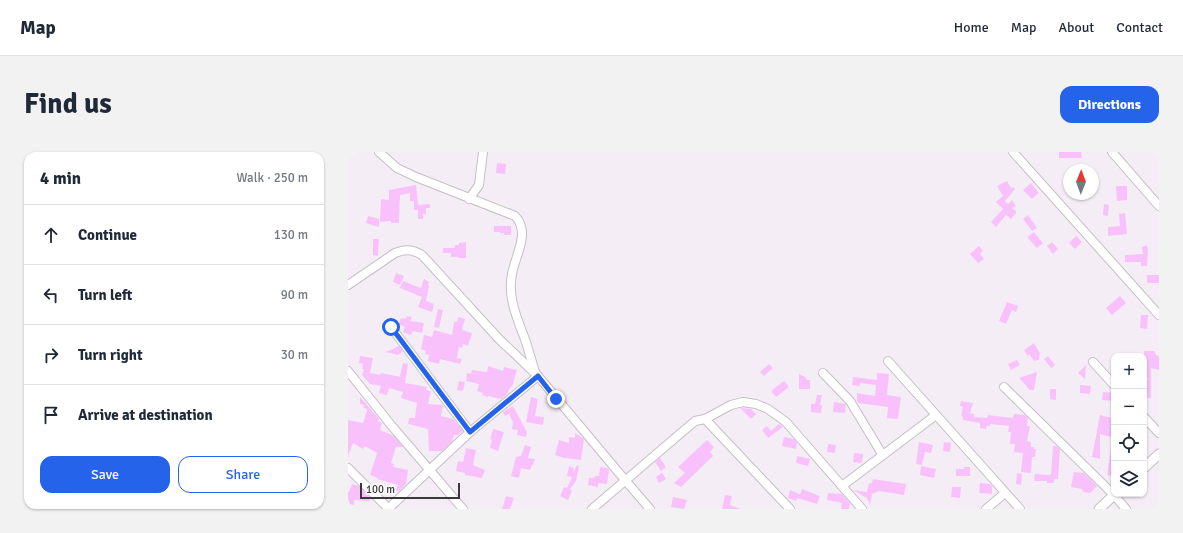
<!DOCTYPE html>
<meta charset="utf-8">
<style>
body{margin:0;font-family:Signika,sans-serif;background:#f2f2f3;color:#1f2937}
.controls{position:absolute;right:12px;bottom:12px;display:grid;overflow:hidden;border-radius:8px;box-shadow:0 1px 3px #0004}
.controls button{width:36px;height:36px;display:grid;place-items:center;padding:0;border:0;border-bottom:1px solid #e0e1e3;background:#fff;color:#1f2937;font:20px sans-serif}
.compass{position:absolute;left:715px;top:12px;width:36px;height:36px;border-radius:50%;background:#fff;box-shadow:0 1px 3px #0004;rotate:1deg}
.scale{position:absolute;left:12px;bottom:10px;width:100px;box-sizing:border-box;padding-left:4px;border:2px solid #3b383b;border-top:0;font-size:11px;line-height:14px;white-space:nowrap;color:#3b383b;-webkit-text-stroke:3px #fefdfe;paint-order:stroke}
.stop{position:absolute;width:12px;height:12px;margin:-9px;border:3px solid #2563eb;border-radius:50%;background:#fff}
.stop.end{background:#2563eb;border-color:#fff;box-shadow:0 1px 4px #0008}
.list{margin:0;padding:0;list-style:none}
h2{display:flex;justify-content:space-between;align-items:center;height:52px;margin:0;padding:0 16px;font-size:17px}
h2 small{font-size:13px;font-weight:400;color:#747a83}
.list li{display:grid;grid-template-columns:26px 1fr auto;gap:12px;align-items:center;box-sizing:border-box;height:60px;padding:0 16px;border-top:1px solid #e0e1e3}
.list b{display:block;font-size:15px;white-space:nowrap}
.list em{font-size:13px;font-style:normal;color:#747a83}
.actions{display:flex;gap:8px;padding:12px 16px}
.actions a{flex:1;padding:9px 0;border:1px solid #2563eb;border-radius:12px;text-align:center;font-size:14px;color:#2563eb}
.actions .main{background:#2563eb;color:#fff}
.icon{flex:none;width:22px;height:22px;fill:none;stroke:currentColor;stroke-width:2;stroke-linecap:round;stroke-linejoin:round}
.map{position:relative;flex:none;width:811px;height:357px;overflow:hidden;border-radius:12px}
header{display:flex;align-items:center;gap:24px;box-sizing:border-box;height:56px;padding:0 20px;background:#fff;border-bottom:1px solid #e0e1e3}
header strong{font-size:19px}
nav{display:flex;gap:22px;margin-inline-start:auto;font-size:14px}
.intro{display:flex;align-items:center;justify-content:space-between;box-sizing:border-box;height:96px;padding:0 24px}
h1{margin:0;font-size:28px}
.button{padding:10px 18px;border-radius:12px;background:#2563eb;color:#fff;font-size:14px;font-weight:700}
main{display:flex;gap:24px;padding:0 24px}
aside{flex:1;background:#fff;border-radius:12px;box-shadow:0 1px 3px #0004}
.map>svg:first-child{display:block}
</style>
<header>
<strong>Map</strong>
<nav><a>Home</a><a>Map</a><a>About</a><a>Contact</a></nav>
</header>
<div class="intro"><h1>Find us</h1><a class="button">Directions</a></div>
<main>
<aside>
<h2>4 min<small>Walk · 250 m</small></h2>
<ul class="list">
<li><svg class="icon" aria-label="ahead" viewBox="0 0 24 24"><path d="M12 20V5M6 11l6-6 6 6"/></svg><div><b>Continue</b></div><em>130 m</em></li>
<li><svg class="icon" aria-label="left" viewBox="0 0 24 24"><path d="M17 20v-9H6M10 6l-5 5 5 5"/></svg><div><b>Turn left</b></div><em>90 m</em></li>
<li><svg class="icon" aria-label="right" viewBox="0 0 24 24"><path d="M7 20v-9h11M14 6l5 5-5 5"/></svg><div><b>Turn right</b></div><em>30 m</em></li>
<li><svg class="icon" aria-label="arrive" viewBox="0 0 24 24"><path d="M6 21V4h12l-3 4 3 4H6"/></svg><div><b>Arrive at destination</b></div></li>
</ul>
<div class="actions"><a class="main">Save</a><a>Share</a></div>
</aside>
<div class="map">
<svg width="811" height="357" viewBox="0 0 811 357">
<rect width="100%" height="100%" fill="#f5edf5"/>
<g fill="#f9c1fb">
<path d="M711 0H733L734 6H711Z"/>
<path d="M149 11 158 12 157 22 148 21Z"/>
<path d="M659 29 663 36 665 35 667 37 657 49 660 52 664 48 668 54 664 56 668 59V61L663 67 658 63 648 75 643 70 655 57 648 50 655 44 649 34Z"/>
<path d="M683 31 691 41 684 47 675 38Z"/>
<path d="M68 33 70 53 82 52V56H78V62H75V67H70V58H66V49H62V41L52 43 51 71H43V69L32 70 33 47 41 48V38Z"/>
<path d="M768 34H779V48L769 49Z"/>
<path d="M756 52 761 53 760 64 755 63Z"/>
<path d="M777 61 779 82 760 84V75L772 74 771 62Z"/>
<path d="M680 63 689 76 684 79 675 67Z"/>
<path d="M20 64 31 67V75L18 71Z"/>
<path d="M146 74H163V83H156V81H152V80H146Z"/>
<path d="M686 80 695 91 689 96 679 85Z"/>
<path d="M728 84 734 90 727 97 721 91Z"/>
<path d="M25 87H31L30 104 25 103Z"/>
<path d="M118 90V106H110V105H103V101H95V96H107V93H111V91Z"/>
<path d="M704 90 710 97 705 102 699 94Z"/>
<path d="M799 93 800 98 799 114H793V110H777V103L795 102 794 95Z"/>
<path d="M631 94 635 99 632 102 636 107 630 111 622 102Z"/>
<path d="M48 121 56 124 52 133 45 130Z"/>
<rect x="799" y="123" width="12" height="8"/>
<path d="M76 127 81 130 80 133 81 134 78 149 86 152 84 160 70 155 74 145 52 136 55 129 73 136Z"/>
<path d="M772 144 778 151 764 163 758 156Z"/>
<path d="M659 150 670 154 668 160 664 158 658 172 651 169Z"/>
<path d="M90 157 95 158 91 176 86 175Z"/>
<path d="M793 163H800L799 177 792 176Z"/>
<path d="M59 164 64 165 62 169 76 171 74 181 65 179 63 183 55 180 57 175 51 172 53 166 58 167Z"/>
<path d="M110 165 117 167 114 178 124 181 120 194 115 192 114 196 111 195 109 206 114 207 112 212 92 207 91 212 80 209 81 203 77 202 78 199 73 197 76 183 84 185 86 178 104 183 106 170H109Z"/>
<path d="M686 191 692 201 691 208 686 209 681 202 680 204 676 198Z"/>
<path d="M51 194 55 199 50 203 38 200Z"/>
<path d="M796 199H806L808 203 811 204V218L803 216V246H796V235L800 226H796Z"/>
<path d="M12 204 25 206 22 221 32 223 33 221 53 225 52 224 55 211 60 212 57 231 79 235 78 238 83 239 80 252 95 253 93 264 105 267 115 279 110 283H106L104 290 94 299H81L80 277 60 272 61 266H67L69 251 53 246 55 240 41 236 39 243 31 241 33 234 22 232 14 223 16 217H14L15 212 11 211Z"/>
<path d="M700 204 707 213 703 216 696 207Z"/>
<path d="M669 208 672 213 663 218 660 212Z"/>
<path d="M421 212 425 216 416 224 412 220Z"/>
<path d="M738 213 737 227 730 221Z"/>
<path d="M140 214 155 219 156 215 169 218 164 235H162L159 242 153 247 140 244V245L134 243 135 241 129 239 131 232 118 229 119 221 123 222 124 218 139 220Z"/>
<path d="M689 220 686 238H682L671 226Z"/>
<path d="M529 221 541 222 539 243 553 245 550 267 539 266 540 255 510 251 509 249V241L527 244 528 233 512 231V234L504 233 505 225 529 228Z"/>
<path d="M451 222 457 225 459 228H462V237H451Z"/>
<path d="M111 229 117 230 115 239 109 238Z"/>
<path d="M436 229 441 235 428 245 423 239Z"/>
<path d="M732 233 743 234 742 242 732 241Z"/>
<path d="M702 237H708V248L702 247Z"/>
<path d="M755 240 766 241V249L754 248Z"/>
<path d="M469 243H474L472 253H474L473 261 463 260V252H467Z"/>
<path d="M12 245 31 267 30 269 34 271 32 278 46 284 55 295H48L43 311 46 312 45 315 60 318 58 332 50 340 48 338 50 333 29 327 30 326 22 323 29 301 17 294 15 297 5 291 0 304V268L15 271 19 259V257L15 255 16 253 12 252Z"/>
<path d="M183 245 190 247 187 264 196 265 195 273 178 270Z"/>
<path d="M613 249 625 251 622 261 626 262V265L639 266 640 263 665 266 666 262 677 263 680 266 679 274H682L679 289 683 290V295H686V297H688L687 305H684L683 321 673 320 675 301 666 300 667 292H662L663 280H660L661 274 642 272V274H639L638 277 632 276V271L615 268V265L613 264 615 255 612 254Z"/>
<path d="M486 250 498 252 497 261 485 260Z"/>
<path d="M165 254 179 280 178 285 169 283 170 278 164 277 165 270 161 262 157 264 155 260Z"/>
<path d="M392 256 403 257 408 262 403 267Z"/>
<path d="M752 263 765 266 764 278H766V286L752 282V307L744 305Z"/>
<path d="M431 272 435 275 420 286 414 278 419 274 423 279Z"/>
<path d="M145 277 156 280 150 299 142 296 144 288 142 287Z"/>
<path d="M227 281 236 287 233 308 216 306 207 303 211 288 221 291V285L227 286Z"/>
<path d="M436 285 446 287 449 291 448 297 434 294Z"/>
<path d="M359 288 366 295 362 300 365 304 333 335 326 331 337 321 330 315Z"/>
<path d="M571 290 585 293 583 301 577 300 574 313 568 312Z"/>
<path d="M596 290 603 291 602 300 595 299Z"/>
<path d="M480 292 488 293 487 301 479 300Z"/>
<path d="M177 293 183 295 180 306 187 307 185 313H184L182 318 173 316 171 326 163 324 168 305 173 304Z"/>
<path d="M705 294H708L712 297 710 327H706V331H699V329H686L687 322 703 323Z"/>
<path d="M118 296 128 298 125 313 137 318 134 326 117 323V321L108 319 110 309 115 310Z"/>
<path d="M763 296H766L765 324 759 323Z"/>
<path d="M506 301 515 302 514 311 505 310Z"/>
<path d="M449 304 462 307 460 314 448 311Z"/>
<path d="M312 306 318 315 313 319 307 310Z"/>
<path d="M229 313 231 314 228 329 222 337 224 339 220 348 212 344 216 335 219 336 224 325 219 324 221 314 226 316 225 321Z"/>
<path d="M573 314 588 317 586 326 572 323Z"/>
<path d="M252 315 259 316 261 318 259 332 250 331V335L240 333 241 326H246L247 324H251Z"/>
<path d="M616 315H622V324H608V317H616Z"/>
<path d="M726 320 736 321 749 334 742 341 735 340 734 337 723 335Z"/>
<path d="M314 321 318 327 311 331 308 325Z"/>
<path d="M669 321 674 322 673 333 668 332Z"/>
<path d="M525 327 558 332 556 343 531 339 524 342 522 353 519 346 505 338 519 340 521 331H524Z"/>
<path d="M632 331 642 332 644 334V342L631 341Z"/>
<path d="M4 332 11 334 22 346V349L6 348V353L0 352V340H1Z"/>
<path d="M604 335H613L612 346 603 345Z"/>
<path d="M454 337 472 344 469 352 449 346 448 349 440 346 442 338 452 342Z"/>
<path d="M480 341 494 342 502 352 501 357H493L494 351 479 348Z"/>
<path d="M377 343 384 344 382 353 392 357H374Z"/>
<path d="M158 344 166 346 162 357H154Z"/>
<path d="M325 345 339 348 336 357 323 355Z"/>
</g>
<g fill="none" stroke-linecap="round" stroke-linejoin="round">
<defs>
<g id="minor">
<path d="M31 0 49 16 68 25 167 64C183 80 167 104 164 122 159 146 170 168 178 190 181 200 184 210 187 220"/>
<path d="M665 0 811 163"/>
<path d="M764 0 811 54"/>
<path d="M121 47 131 33 135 0"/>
<path d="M0 133 47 101C57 97 64 97 74 103L151 187 190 224 277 328 302 357"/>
<path d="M43 175 122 280"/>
<path d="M540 209 672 357"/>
<path d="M745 210 766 233"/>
<path d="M0 219 43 273 115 357"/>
<path d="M475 221 502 249 534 302"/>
<path d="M656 235 766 343 778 357"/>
<path d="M796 265 811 281"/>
<path d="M357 267 442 357"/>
<path d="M0 316 40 356"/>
<path d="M494 334 588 263"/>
<path d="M40 357 122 280 190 224"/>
<path d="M244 357 347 269 357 267 383 253 395 250 408 252 420 257 438 270 514 357"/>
<path d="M638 357 657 341"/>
</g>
<g id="tertiary">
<path d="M796 316 811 302"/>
<path d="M751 357 767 342"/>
</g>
</defs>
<use href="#minor" stroke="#c6bec6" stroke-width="10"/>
<use href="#tertiary" stroke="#c6bec6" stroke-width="11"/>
<use href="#minor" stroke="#fff" stroke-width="8"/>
<use href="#tertiary" stroke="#fff" stroke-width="9"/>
</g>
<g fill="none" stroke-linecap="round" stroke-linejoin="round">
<path stroke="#2563eb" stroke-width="5" d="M43 175 122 280 190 224 208 247"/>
</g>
</svg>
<div class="controls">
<button>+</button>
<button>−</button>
<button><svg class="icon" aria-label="locate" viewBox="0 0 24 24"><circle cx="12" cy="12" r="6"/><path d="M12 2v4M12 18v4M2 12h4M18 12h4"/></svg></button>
<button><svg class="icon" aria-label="layers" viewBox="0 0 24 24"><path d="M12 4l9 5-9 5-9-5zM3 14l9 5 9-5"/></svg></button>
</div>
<svg class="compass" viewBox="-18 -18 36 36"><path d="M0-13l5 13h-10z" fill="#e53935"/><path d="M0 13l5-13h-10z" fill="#747a83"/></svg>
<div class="scale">100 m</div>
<div class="stop" style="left:43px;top:175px"></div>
<div class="stop end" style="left:208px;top:247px"></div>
</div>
</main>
